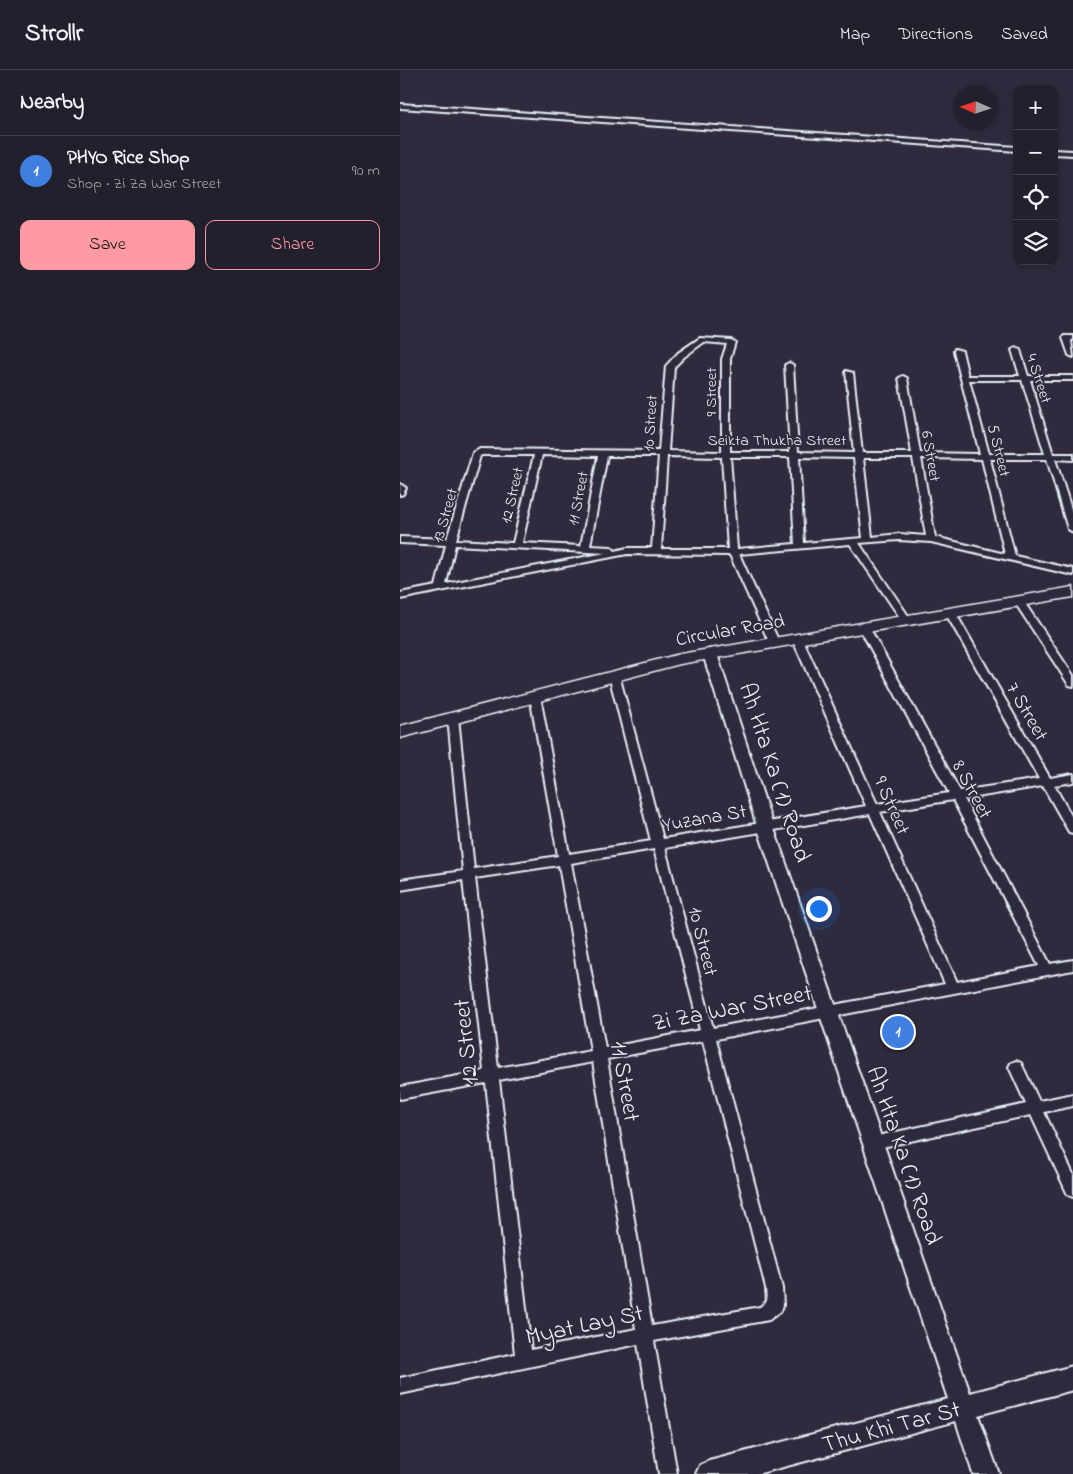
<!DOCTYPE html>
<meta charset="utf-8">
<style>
body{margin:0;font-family:"Indie Flower",sans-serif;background:#2f2d3a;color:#f1f3f6}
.controls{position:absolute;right:15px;top:15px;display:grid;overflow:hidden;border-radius:10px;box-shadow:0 2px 8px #0003}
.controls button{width:45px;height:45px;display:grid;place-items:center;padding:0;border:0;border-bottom:1px solid #403e4a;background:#23202e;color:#f1f3f6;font:25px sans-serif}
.compass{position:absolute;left:553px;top:15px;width:45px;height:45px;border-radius:50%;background:#23202e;box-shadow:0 2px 8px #0003;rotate:273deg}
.you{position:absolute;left:418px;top:838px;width:18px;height:18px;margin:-12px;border:4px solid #fff;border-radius:50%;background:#1a73e8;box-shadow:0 0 0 8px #1a73e833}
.badge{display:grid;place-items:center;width:32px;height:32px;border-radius:50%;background:#ff9aa2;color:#fff;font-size:16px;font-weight:700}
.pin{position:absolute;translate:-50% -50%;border:2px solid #fff;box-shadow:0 1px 5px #0006}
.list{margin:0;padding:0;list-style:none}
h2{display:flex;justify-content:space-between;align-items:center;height:65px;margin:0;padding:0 20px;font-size:21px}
h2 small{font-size:16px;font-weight:400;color:#a3a3aa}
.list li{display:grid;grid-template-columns:32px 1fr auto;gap:15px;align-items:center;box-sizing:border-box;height:70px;padding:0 20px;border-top:1px solid #403e4a}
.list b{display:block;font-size:19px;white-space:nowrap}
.list p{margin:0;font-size:16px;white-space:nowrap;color:#a3a3aa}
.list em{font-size:16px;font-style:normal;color:#a3a3aa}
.actions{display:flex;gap:10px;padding:15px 20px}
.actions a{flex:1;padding:11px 0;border:1px solid #ff9aa2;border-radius:10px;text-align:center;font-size:18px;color:#ff9aa2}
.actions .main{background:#ff9aa2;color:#111}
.icon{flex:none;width:28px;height:28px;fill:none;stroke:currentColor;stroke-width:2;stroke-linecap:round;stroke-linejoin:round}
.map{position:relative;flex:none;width:673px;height:1404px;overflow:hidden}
header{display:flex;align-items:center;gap:30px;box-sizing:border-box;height:70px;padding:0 25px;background:#23202e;border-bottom:1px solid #403e4a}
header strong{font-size:24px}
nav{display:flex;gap:28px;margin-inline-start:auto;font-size:18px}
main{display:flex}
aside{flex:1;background:#23202e}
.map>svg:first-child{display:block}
</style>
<header>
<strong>Strollr</strong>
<nav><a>Map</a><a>Directions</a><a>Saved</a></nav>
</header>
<main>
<aside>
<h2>Nearby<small></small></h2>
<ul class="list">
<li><span class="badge" style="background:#3f7fe0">1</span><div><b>PHYO Rice Shop</b><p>Shop · Zi Za War Street</p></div><em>90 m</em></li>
</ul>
<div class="actions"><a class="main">Save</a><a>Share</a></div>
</aside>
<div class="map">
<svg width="673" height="1404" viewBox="0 0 673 1404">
<rect width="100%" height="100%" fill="#2f2a3d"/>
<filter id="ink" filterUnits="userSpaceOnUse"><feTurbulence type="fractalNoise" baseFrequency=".02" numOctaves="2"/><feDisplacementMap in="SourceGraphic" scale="10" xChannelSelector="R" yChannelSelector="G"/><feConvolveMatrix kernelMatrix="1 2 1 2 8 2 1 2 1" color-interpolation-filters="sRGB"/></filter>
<g filter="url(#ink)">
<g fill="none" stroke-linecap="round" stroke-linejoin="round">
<defs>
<g id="street">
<path d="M664 266H673V270H671L673 287 669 285 663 268Z"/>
<path d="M300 268 331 270 335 272 330 289V382H390L385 295 389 293 393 295 398 382 454 383 446 301 453 303 462 383H512L499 308 503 306 507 308 520 383 580 384 554 281 555 279 562 281 568 306H620L612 280 616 278 620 280 628 306H673V310H630L653 384H673V390L655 389 673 445V462L668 459 647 389H590L615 486 673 499V505L531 472 499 470 459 473 511 550 506 553 503 552 450 474 339 484 379 572 374 575 369 572 330 485 227 484 0 529V523L36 516 46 475 0 473V467L47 469 73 383 80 379 259 381 266 296 278 283ZM304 272 327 274 322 289V382L268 381 274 297 284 287ZM569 310H622L645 384H589ZM82 385H134L113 473 56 470 80 386ZM142 385 198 386 181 476 122 473ZM207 386H259L252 478H227L215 481 211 477 190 476ZM267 386 322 387 328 479H261ZM330 387H390L395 474 337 479ZM399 387 454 388 463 468 404 473ZM463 388H513L526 466 499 464 472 467ZM521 388 582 389 605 484 535 467ZM55 475 205 483 46 514Z"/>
<path d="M0 414 6 418 3 424 0 425Z"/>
<path d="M619 528 622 529 673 605V616L669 615 614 531Z"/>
<path d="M550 539 555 542 650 708 673 704V712L654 715 673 749V763L669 762 643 716 564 729 650 894 673 890V900L316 969 382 1218 383 1235 381 1241 369 1250 254 1271 277 1404H259L238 1274 0 1324V1308L115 1284 86 1013 0 1029V1017L84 1001 63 810 0 820V810L63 801 48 648 49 646H57L58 648 74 799 158 786 130 626 135 623 140 626 169 784 251 771 209 605 214 602 219 605 263 769 466 736 392 568 397 565 402 568 477 734 549 723 459 557 464 554 469 557 560 721 639 709 545 542ZM553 730 639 896 557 912 480 742ZM470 744 545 914 313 958 265 778ZM254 779 300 960 205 978 171 793ZM159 795 191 981 98 998 75 808ZM303 971 366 1218 367 1231 360 1237 252 1256 207 989ZM193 992 236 1259 131 1280 99 1010Z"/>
<path d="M616 991 621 993 639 1031 673 1024V1036L644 1042 673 1104V1127L668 1125 631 1045 473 1079 468 1078 466 1073 468 1068 473 1067 626 1034 609 997 611 993Z"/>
</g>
<g id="secondary">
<path d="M0 34 617 77V81L0 38Z"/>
<path d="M654 80 673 81V85L654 84Z"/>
<path d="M310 579 315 581 317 584 373 756 570 1323 673 1296V1320L578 1345 599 1404H573L556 1351 357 1404H296L300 1395 309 1391 548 1329 357 756 303 584 305 581Z"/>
</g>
<path id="primary" d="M673 517V527L280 594 0 668V656L280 584Z"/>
</defs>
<use href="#street" stroke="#e8f1f8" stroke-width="4"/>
<use href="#secondary" stroke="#e8f1f8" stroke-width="4"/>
<use href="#primary" stroke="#e8f1f8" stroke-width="3"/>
<use href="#street" fill="#2f2a3d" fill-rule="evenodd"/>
<use href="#secondary" fill="#2f2a3d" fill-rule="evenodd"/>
<use href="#primary" fill="#2f2a3d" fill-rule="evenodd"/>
</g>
</g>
<g text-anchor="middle" stroke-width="4" stroke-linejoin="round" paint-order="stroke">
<g font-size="16" fill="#e8f1f8" stroke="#2f2a3d">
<text transform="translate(640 308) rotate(72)" y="6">4 Street</text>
<text transform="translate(310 322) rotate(-90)" y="6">9 Street</text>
<text transform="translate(249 353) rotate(-86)" y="6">10 Street</text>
<text x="377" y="375">Seikta Thukha Street</text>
<text transform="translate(600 380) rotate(76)" y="6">5 Street</text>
<text transform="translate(532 386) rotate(80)" y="6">6 Street</text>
<text transform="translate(111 425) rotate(-77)" y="6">12 Street</text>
<text transform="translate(177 428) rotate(-79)" y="6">11 Street</text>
<text transform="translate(44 445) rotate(-74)" y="6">13 Street</text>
</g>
<g font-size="20" fill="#e8f1f8" stroke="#2f2a3d">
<text transform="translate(330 559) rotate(-10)" y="7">Circular Road</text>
<text transform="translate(628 641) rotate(60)" y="7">7 Street</text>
<text transform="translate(573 719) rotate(62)" y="7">8 Street</text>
<text transform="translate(493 735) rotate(66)" y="7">9 Street</text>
<text transform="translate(304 747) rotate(-10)" y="7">Yuzana St</text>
<text transform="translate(304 871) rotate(76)" y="7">10 Street</text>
</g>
<g font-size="24" fill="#e8f1f8" stroke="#2f2a3d">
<text transform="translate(376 702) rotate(72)" y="8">Ah Hta Ka (1) Road</text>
<text transform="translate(332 937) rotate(-11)" y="8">Zi Za War Street</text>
<text transform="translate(65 972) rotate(-96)" y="8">12 Street</text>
<text transform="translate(226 1011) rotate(80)" y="8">11 Street</text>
<text transform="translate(505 1085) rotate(71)" y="8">Ah Hta Ka (1) Road</text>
<text transform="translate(184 1254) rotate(-12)" y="8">Myat Lay St</text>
<text transform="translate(491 1356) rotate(-15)" y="8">Thu Khi Tar St</text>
</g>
</g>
</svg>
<div class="controls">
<button>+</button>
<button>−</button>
<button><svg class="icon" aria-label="locate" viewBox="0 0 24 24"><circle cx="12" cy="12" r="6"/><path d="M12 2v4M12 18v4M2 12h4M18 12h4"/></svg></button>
<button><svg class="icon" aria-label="layers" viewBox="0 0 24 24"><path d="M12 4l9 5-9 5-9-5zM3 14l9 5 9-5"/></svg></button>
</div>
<svg class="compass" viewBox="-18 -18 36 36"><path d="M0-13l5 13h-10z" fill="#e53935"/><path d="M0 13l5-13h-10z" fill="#a3a3aa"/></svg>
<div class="you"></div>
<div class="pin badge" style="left:498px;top:962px;background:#3f7fe0">1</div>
</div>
</main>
